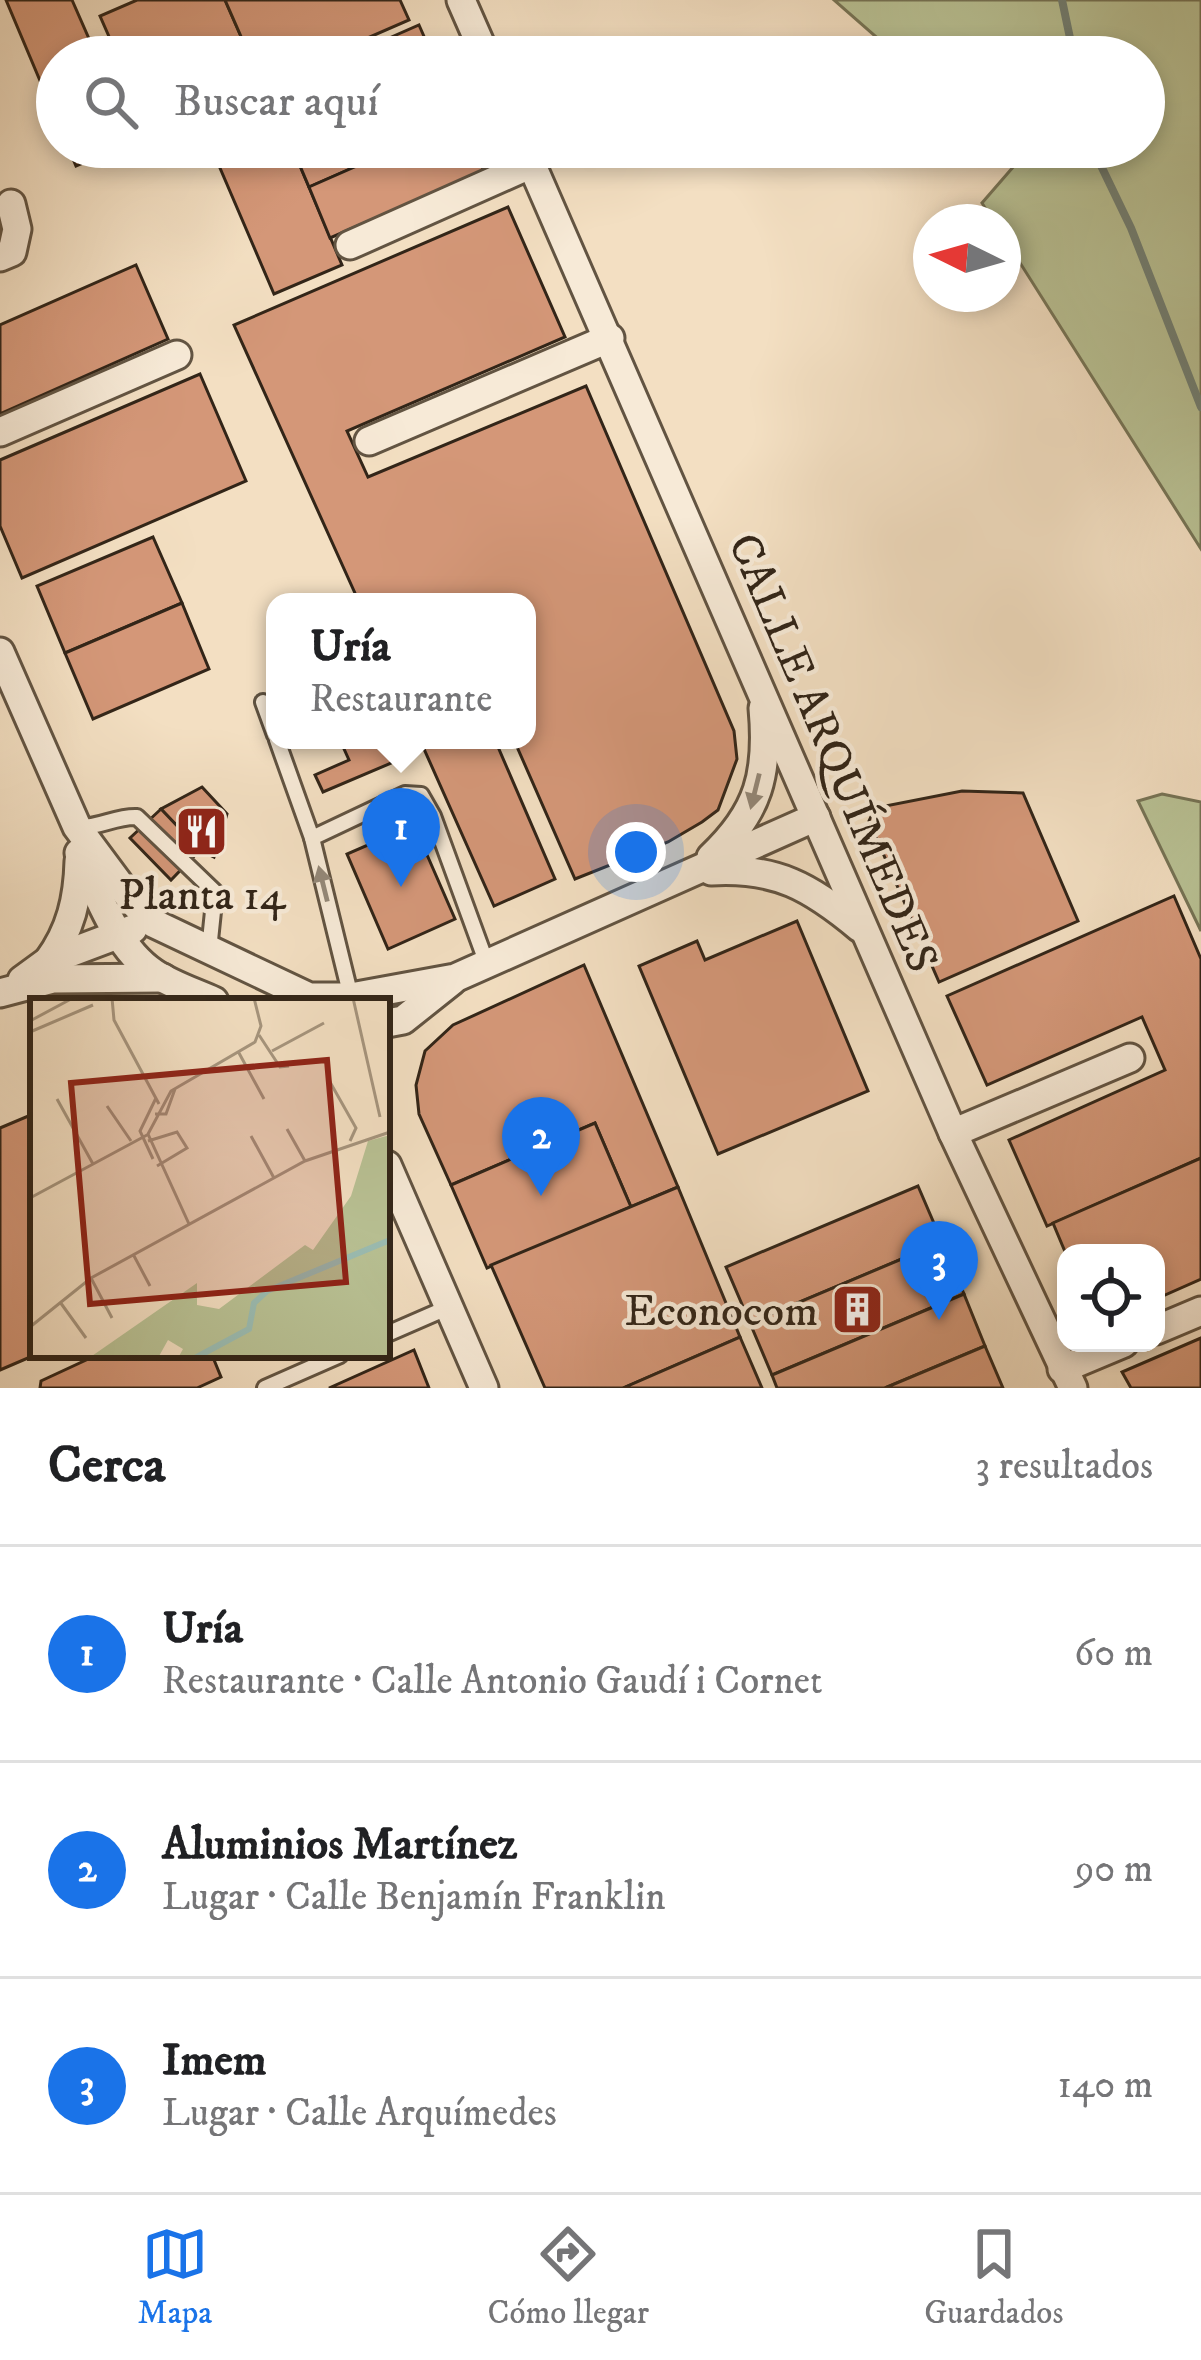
<!DOCTYPE html>
<html lang="es">
<meta charset="utf-8">
<style>
body{margin:0;font-family:"IM FELL DW Pica",serif;background:#f6f6f6;color:#202124}
.controls{position:absolute;right:36px;bottom:36px;display:grid;overflow:hidden;border-radius:24px;box-shadow:0 6px 18px #0003}
.controls button{width:108px;height:108px;display:grid;place-items:center;padding:0;border:0;border-bottom:3px solid #e0e0e0;background:#fff;color:#202124;font:60px sans-serif}
.compass{position:absolute;left:913px;top:204px;width:108px;height:108px;border-radius:50%;background:#fff;box-shadow:0 6px 18px #0003;rotate:275deg}
.you{position:absolute;left:636px;top:852px;width:42px;height:42px;margin:-30px;border:9px solid #fff;border-radius:50%;background:#1a73e8;box-shadow:0 0 0 18px #1a73e833}
.badge{display:grid;place-items:center;width:78px;height:78px;border-radius:50%;background:#1a73e8;color:#fff;font-size:39px;font-weight:700}
.pin{position:absolute;translate:-50% -99px;filter:drop-shadow(0 3px 6px #0008)}
.pin::after{content:'';position:absolute;top:63px;width:42px;height:36px;background:inherit;clip-path:polygon(0 0,100% 0,50% 100%)}
.popup{position:absolute;left:266px;top:593px;width:270px;height:156px;box-sizing:border-box;display:grid;place-content:center;border-radius:24px;background:#fff;filter:drop-shadow(0 3px 9px #0005);font-size:39px;white-space:nowrap;color:#757577}
.popup b{font-size:45px;color:#202124}
.popup::after{content:'';position:absolute;left:50%;top:100%;margin-left:-24px;border:24px solid transparent;border-top-color:#fff}
.list{margin:0;padding:0;list-style:none}
h2{display:flex;justify-content:space-between;align-items:center;height:156px;margin:0;padding:0 48px;font-size:51px}
h2 small{font-size:39px;font-weight:400;color:#757577}
.list li{display:grid;grid-template-columns:78px 1fr auto;gap:36px;align-items:center;box-sizing:border-box;height:216px;padding:0 48px;border-top:3px solid #e0e0e0}
.list b{display:block;font-size:45px;white-space:nowrap}
.list p{margin:0;font-size:39px;white-space:nowrap;color:#757577}
.list em{font-size:39px;font-style:normal;color:#757577}
.icon{flex:none;width:66px;height:66px;fill:none;stroke:currentColor;stroke-width:2;stroke-linecap:round;stroke-linejoin:round}
.map{position:relative;flex:none;width:1201px;height:1388px;overflow:hidden}
.search{position:absolute;background:#fff;box-shadow:0 6px 18px #0003;left:36px;right:36px;top:36px;height:132px;display:flex;align-items:center;gap:30px;box-sizing:border-box;padding:0 42px;border-radius:66px;color:#757577;font-size:45px}
.sheet{height:804px;background:#fff}
nav{display:flex;justify-content:space-around;align-items:center;box-sizing:border-box;height:168px;border-top:3px solid #e0e0e0;background:#fff;font-size:33px;color:#757577}
nav a{display:grid;justify-items:center;gap:6px}
nav .on{color:#1a73e8}
.map>svg:first-child{display:block}
</style>
<div class="map">
<svg width="1201" height="1388" viewBox="0 0 1201 1388">
<rect width="100%" height="100%" fill="#f3dfc2"/>
<filter id="stains"><feTurbulence type="fractalNoise" baseFrequency=".00167" numOctaves="4"/><feColorMatrix values="0 0 0 0 .2 0 0 0 0 .09 0 0 0 0 .02 0 0 0 .5 -.17"/></filter>
<radialGradient id="worn" r=".72"><stop offset=".6" stop-color="#630" stop-opacity="0"/><stop offset="1" stop-color="#630" stop-opacity=".3"/></radialGradient>
<g fill="#b9c295" stroke="#767456" stroke-width="3">
<path d="M834 0H1201V549L1003 236V222H994L982 203 1014 166 995 147H1144V57H899Z"/>
<path d="M1162 794 1201 802V931L1138 801Z"/>
</g>
<g fill="none" stroke-linecap="round" stroke-linejoin="round">
<g stroke="#718075" stroke-width="8">
<path d="M1062 0 1074 57"/>
<path d="M1092 147 1131 228 1201 407"/>
</g>
</g>
<g fill="#d49778" stroke="#322518" stroke-width="3">
<path d="M6 0H72L97 57H57V121Z"/>
<path d="M137 0H225L250 57H118L100 16Z"/>
<path d="M225 0H400L409 20 324 57H250Z"/>
<path d="M419 25 433 57H346Z"/>
<path d="M68 147H120L76 166Z"/>
<path d="M211 147H292L342 265 274 294Z"/>
<path d="M292 147H400L309 187Z"/>
<path d="M400 147H473L484 171 330 238 309 187Z"/>
<path d="M508 207 565 337 347 431 368 477 586 386 734 731 737 759 718 810 702 822 668 842 575 879 514 740H527V602H453L450 597 437 602H359L234 325Z"/>
<path d="M136 265 168 339 0 414V325Z"/>
<path d="M200 374 246 481 22 578 0 526V460Z"/>
<path d="M153 537 182 603 65 653 37 586Z"/>
<path d="M182 603 209 669 93 719 65 653Z"/>
<path d="M340 740H396L403 758 323 792 315 775 349 760Z"/>
<path d="M420 740H495L555 879 494 906Z"/>
<path d="M202 787 227 814 214 857 200 850 161 809Z"/>
<path d="M962 791 1023 793 1078 921 939 982 869 821 875 808Z"/>
<path d="M161 809 200 850 171 880 130 838Z"/>
<path d="M414 825 455 919 388 949 347 854Z"/>
<path d="M1174 896 1201 959V1158L1047 1226 1009 1140 1165 1070 1142 1017 987 1085 947 996Z"/>
<path d="M797 921 868 1091 718 1154 639 966 697 941 705 960Z"/>
<path d="M584 965 678 1187 631 1207 595 1123 451 1185 419 1114 416 1085 425 1051 453 1025Z"/>
<path d="M33 1114 35 1355 0 1370V1128Z"/>
<path d="M595 1123 631 1207 487 1268 451 1185Z"/>
<path d="M1201 1158V1279L1156 1299V1253L1066 1254 1053 1223Z"/>
<path d="M918 1186 942 1242 750 1323 726 1267Z"/>
<path d="M678 1187 740 1337 623 1388H545L491 1265Z"/>
<path d="M942 1242 964 1294 772 1375 750 1323Z"/>
<path d="M964 1294 985 1346 885 1388H777L772 1375Z"/>
<path d="M740 1337 762 1388H623Z"/>
<path d="M1201 1338V1388H1131L1122 1372Z"/>
<path d="M985 1346 1003 1388H885Z"/>
<path d="M414 1350 429 1388H329Z"/>
<path d="M97 1355H212L221 1377 197 1388H40L41 1381Z"/>
</g>
<g fill="none" stroke-linecap="round" stroke-linejoin="round">
<defs>
<g id="service">
<path d="M263 702 275 735"/>
<path d="M277 740 312 838"/>
<path d="M77 827C100 828 115 816 137 817L215 892 209 950"/>
<path d="M351 997 312 838 405 794 421 795 433 816 487 964"/>
<path d="M387 1334 449 1307"/>
<path d="M265 1388 340 1355"/>
</g>
<g id="minor">
<path d="M461 0 486 57"/>
<path d="M524 147 953 1133 1073 1388"/>
<path d="M350 245 532 164"/>
<path d="M0 257 12 252 17 229 11 204"/>
<path d="M0 432 177 355"/>
<path d="M369 441 610 338"/>
<path d="M0 652 77 827 132 901 153 923 309 997H351L455 978 816 817"/>
<path d="M79 853C97 892 116 948 154 973 172 985 194 992 214 1001"/>
<path d="M711 857C759 812 769 773 763 708"/>
<path d="M711 871C776 867 811 887 860 928"/>
<path d="M48 961C71 930 78 898 79 861"/>
<path d="M22 980 48 961 133 929"/>
<path d="M0 993 53 979 163 978"/>
<path d="M387 1023 403 1020 452 981"/>
<path d="M953 1133 1130 1058"/>
<path d="M387 1165 484 1388"/>
<path d="M1156 1330 1201 1311"/>
<path d="M1062 1369 1124 1343"/>
</g>
</defs>
<use href="#service" stroke="#625442" stroke-width="20"/>
<use href="#minor" stroke="#625442" stroke-width="33"/>
<use href="#service" stroke="#f7ead7" stroke-width="14"/>
<use href="#minor" stroke="#f7ead7" stroke-width="27"/>
</g>
<defs><path id="oneway-solid" d="M-6-.8H1V-3.2L6.5 0L1 3.2V.8H-6Z" transform="scale(3)"/></defs>
<g fill="#948878">
<use href="#oneway-solid" transform="translate(755 791) rotate(104)"/>
<use href="#oneway-solid" transform="translate(323 884) rotate(-104)"/>
</g>
<defs>
<symbol id="restaurant-square" viewBox="-11 -11 22 22"><rect x="-9" y="-9" width="18" height="18" rx="4" fill="#8f2418" stroke="#f7ead7"/><path d="M-5-6h1v4h1v-4h1v4h1v-4h1v5L-1.5 .5V6h-2V.5L-5-1ZM5-6V6H3V1.5H1.5Q1.5-4 5-6Z" fill="#fff"/></symbol>
<symbol id="building-square" viewBox="-11 -11 22 22"><rect x="-9" y="-9" width="18" height="18" rx="4" fill="#8f2418" stroke="#f7ead7"/><path d="M-4-6H4V6H1V3H-1V6H-4ZM-2.5-4.3h1.7v1.8h-1.7ZM.8-4.3h1.7v1.8H.8ZM-2.5-1h1.7V.8h-1.7ZM.8-1h1.7V.8H.8Z" fill="#fff"/></symbol>
</defs>
<g fill-rule="evenodd">
<use href="#restaurant-square" x="172" y="802" width="59" height="59"/>
<use href="#building-square" x="828" y="1280" width="59" height="59"/>
</g>
<g text-anchor="middle" stroke-width="9" stroke-linejoin="round" paint-order="stroke">
<g font-size="45" fill="#322518" stroke="#f7ead7">
<text transform="translate(835 752) rotate(67)" y="16">CALLE ARQUÍMEDES</text>
</g>
<g font-size="45" fill="#322518" stroke="#f7ead7">
<text x="202" y="909">Planta 14</text>
<text x="818" y="1325" text-anchor="end">Econocom</text>
</g>
</g>
<g transform="translate(30 998)">
<rect width="360" height="360" fill="#f3dfc2"/>
<path d="M360 137V360H148L153 351 138 342 128 360H59L167 285V307L189 311 275 247 283 252 321 198 338 143Z" fill="#b9c295"/>
<path fill="none" stroke="#9bbdb3" stroke-width="6" d="M165 360 219 331 224 305 237 293 360 242"/>
<path fill="none" stroke="#a6957e" stroke-width="3" d="M82 0 84 22 129 106M323 0 350 119M0 23 41 1M0 34 63 7M229 37 250 69 259 68M242 53 294 25M209 55 234 101M300 84 326 130 320 143M27 101 63 166M77 108 101 143M125 116H136L145 91M257 131 275 163M221 138 244 180M118 143 147 134 157 150 127 168M123 161 110 133 126 100M0 200 117 137M159 226 118 136 141 93 225 44 231 28 224 0M103 256 120 288M61 280 82 320M30 304 56 340M0 329 61 280 275 163 360 134"/>
<path fill="#8f2418" fill-opacity="0.15" stroke="#8f2418" stroke-width="6" d="M297 62 316 284 60 306 41 85Z"/>
<rect width="360" height="360" fill="none" stroke="#322518" stroke-width="6"/>
</g>
<rect width="100%" height="100%" filter="url(#stains)"/>
<rect width="100%" height="100%" fill="url(#worn)"/>
</svg>
<div class="controls">
<button><svg class="icon" aria-label="locate" viewBox="0 0 24 24"><circle cx="12" cy="12" r="6"/><path d="M12 2v4M12 18v4M2 12h4M18 12h4"/></svg></button>
</div>
<svg class="compass" viewBox="-18 -18 36 36"><path d="M0-13l5 13h-10z" fill="#e53935"/><path d="M0 13l5-13h-10z" fill="#757577"/></svg>
<div class="you"></div>
<div class="pin badge" style="left:401px;top:887px">1</div>
<div class="popup"><b>Uría</b>Restaurante</div>
<div class="pin badge" style="left:541px;top:1196px">2</div>
<div class="pin badge" style="left:939px;top:1320px">3</div>
<div class="search"><svg class="icon" aria-label="search" viewBox="0 0 24 24"><circle cx="10" cy="10" r="6"/><path d="M15 15l6 6"/></svg>Buscar aquí</div>
</div>
<section class="sheet">
<h2>Cerca<small>3 resultados</small></h2>
<ul class="list">
<li><span class="badge">1</span><div><b>Uría</b><p>Restaurante · Calle Antonio Gaudí i Cornet</p></div><em>60 m</em></li>
<li><span class="badge">2</span><div><b>Aluminios Martínez</b><p>Lugar · Calle Benjamín Franklin</p></div><em>90 m</em></li>
<li><span class="badge">3</span><div><b>Imem</b><p>Lugar · Calle Arquímedes</p></div><em>140 m</em></li>
</ul>
</section>
<nav>
<a class="on"><svg class="icon" aria-label="map" viewBox="0 0 24 24"><path d="M3 6l6-2 6 2 6-2v14l-6 2-6-2-6 2zM9 4v14M15 6v14"/></svg>Mapa</a>
<a><svg class="icon" aria-label="directions" viewBox="0 0 24 24"><path d="M12 3l9 9-9 9-9-9zM9 14v-3h6M13 9l2 2-2 2"/></svg>Cómo llegar</a>
<a><svg class="icon" aria-label="saved" viewBox="0 0 24 24"><path d="M7 4h10v16l-5-4-5 4z"/></svg>Guardados</a>
</nav>
